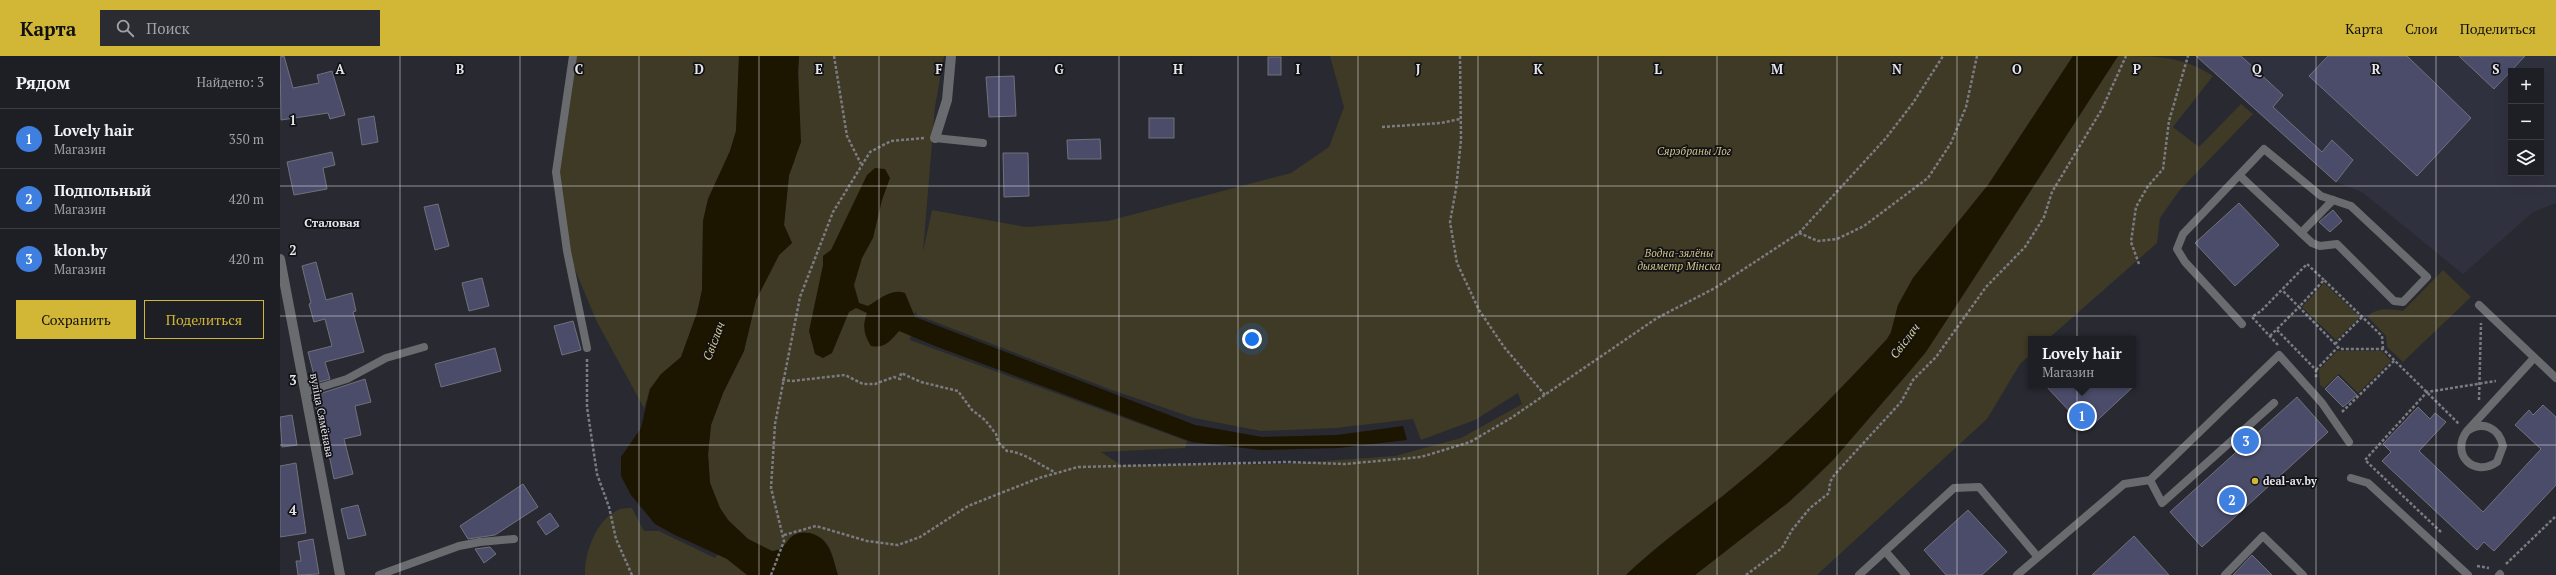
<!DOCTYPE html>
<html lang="ru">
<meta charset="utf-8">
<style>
body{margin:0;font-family:"PT Serif",serif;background:#2b2c32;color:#f1f3f6}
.controls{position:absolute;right:12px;top:12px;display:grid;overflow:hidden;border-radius:0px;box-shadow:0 4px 16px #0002}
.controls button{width:36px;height:36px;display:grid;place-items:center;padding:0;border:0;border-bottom:1px solid #3c3d42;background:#1e1f25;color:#f1f3f6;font:20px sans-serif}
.you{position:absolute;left:972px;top:283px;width:14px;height:14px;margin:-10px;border:3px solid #fff;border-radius:50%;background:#1a73e8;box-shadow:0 0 0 6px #1a73e833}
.badge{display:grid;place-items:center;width:26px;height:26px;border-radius:50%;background:#d2b736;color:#fff;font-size:13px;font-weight:700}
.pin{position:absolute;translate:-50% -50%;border:2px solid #fff;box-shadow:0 1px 4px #0006}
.popup{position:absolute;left:1748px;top:280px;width:108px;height:52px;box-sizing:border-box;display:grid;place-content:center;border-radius:0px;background:#1e1f25;filter:drop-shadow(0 1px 3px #0005);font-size:13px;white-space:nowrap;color:#a1a2a7}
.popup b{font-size:15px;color:#f1f3f6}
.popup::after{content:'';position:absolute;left:50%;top:100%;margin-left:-8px;border:8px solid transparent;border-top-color:#1e1f25}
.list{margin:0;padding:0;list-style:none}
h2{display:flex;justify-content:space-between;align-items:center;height:52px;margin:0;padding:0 16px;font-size:17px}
h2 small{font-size:13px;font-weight:400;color:#a1a2a7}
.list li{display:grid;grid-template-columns:26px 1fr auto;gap:12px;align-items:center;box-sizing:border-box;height:60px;padding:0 16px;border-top:1px solid #3c3d42}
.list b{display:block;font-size:15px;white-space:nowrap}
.list p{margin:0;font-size:13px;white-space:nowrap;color:#a1a2a7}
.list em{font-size:13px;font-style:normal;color:#a1a2a7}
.actions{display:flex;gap:8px;padding:12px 16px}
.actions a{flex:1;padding:9px 0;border:1px solid #d2b736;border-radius:0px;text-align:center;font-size:14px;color:#d2b736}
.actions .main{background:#d2b736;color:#111}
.icon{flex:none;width:22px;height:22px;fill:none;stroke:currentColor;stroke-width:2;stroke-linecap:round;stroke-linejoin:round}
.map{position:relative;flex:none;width:2276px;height:519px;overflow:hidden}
header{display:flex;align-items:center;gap:24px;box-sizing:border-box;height:56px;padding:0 20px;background:#d2b736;color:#111}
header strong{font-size:19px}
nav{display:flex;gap:22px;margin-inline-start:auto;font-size:14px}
.search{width:280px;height:36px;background:#2b2c32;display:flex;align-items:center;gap:10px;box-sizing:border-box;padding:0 14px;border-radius:0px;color:#a1a2a7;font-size:15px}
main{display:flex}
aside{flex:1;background:#1e1f25}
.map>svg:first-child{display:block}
</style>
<header>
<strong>Карта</strong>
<div class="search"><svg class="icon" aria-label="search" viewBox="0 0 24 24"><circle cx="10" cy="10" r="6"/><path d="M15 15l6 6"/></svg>Поиск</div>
<nav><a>Карта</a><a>Слои</a><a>Поделиться</a></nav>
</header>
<main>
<aside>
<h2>Рядом<small>Найдено: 3</small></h2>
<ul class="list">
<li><span class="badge" style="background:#3f7fe0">1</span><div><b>Lovely hair</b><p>Магазин</p></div><em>350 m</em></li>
<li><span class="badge" style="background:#3f7fe0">2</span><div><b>Подпольный</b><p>Магазин</p></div><em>420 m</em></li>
<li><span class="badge" style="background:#3f7fe0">3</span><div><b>klon.by</b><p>Магазин</p></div><em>420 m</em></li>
</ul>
<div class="actions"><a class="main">Сохранить</a><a>Поделиться</a></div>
</aside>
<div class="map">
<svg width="2276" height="519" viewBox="0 0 2276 519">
<rect width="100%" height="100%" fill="#282931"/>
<path fill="#30313f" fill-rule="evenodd" d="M1916 0H2276V147L2253 156 2183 218 2082 136 2056 126ZM2231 15H2261V117H2231Z"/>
<g fill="#3e3a25" fill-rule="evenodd">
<path d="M293 0H459L456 75 450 95 428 143 423 165 422 234 417 257 401 301 370 333 364 352 317 266 287 195 276 116Z"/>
<path d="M519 0H664L655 51 643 196 652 154 746 171 828 165 1011 117 1049 91 1064 51 1050 0H1793L1708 129 1633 222 1618 249 1611 277 1607 283C1562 332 1513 383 1461 425 1423 457 1382 484 1346 519H558C553 502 551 481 530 478 524 477 520 476 514 479 505 485 505 494 492 495L468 483 448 464 440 452 430 427 428 398 431 369 443 337 464 295 476 244 499 199 512 187 504 169 509 119 515 104ZM635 255 637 259 829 333 914 362 981 375 1056 372 1133 363 1141 384 1195 364 1238 337 1242 348 1181 382 1115 400 1001 408 841 409 821 396 905 392 907 385 630 284Z"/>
<path d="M1838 0C1876 0 1903 0 1933 20L1893 71 1919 91 1961 48 1973 58 1899 135 1880 162 1877 187 1768 283H1751V298L1740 308 1707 363 1537 519H1415L1524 433 1553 404 1632 313 1671 258Z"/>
<path d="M2163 214 2191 241 2123 306 2107 291 2106 280 2087 260C2100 251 2108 253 2123 255Z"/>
<path d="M2044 227 2080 261 2056 284 2022 251Z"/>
<path d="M2057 295H2102L2111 305 2078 337 2059 318 2044 332 2040 329 2039 314Z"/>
<path d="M352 452 364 475H379L435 502 438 498 454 507 467 519H305C304 498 316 465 336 455 340 452 347 452 352 452Z"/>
</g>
<g fill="#1c1500">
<path d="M459 0H519L518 15 521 86 509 119 504 169 512 187 499 199 476 244 464 295 443 337 431 369 428 398 430 427 440 452 448 464 468 483 492 495C505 494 505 485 514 479 519 476 525 476 530 477 551 483 552 501 558 519H467L447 503 395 479 375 468 351 439 341 420V401L361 372 370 333 381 318 401 301 417 257 422 234 423 165 428 143 450 95 456 75Z"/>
<path d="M1793 0H1838L1646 296 1553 404 1509 446 1415 519H1346C1382 485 1423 457 1461 425 1513 383 1562 332 1607 283L1611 276 1618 249 1633 222 1708 129Z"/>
<path d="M595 112 605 113 610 122 602 144 593 182 582 202 574 229 579 247 588 250C600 243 611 232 625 237L635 261 915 369 982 381 1057 379 1123 370 1127 384 1059 392 981 394 912 386 655 290 619 275C611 284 605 293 591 290 584 279 582 270 587 257L576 252 569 256 552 297 543 302 535 298 529 275 543 209V200L551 194 587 119Z"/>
</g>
<g fill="#4b4c69" stroke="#70717b">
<path d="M4 0 13 32 39 27 37 19 52 15 65 59 50 63 48 57 1 64 0 1Z"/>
<path d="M1916 0H1961L2003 39 1993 51 2042 96 2052 84 2073 104 2056 126Z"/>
<path d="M2048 0H2127L2191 62 2137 120 2029 20Z"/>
<path d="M2179 0H2245L2214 33Z"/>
<rect x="988" y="1" width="13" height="18"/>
<path d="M734 20 736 60 709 61 706 21Z"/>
<path d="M94 60 98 86 82 89 78 63Z"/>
<rect x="869" y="62" width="25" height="20"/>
<path d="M820 83 821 103H788L787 84Z"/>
<path d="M52 96 55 109 43 112 47 133 14 139 7 106Z"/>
<path d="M723 97H748L749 140 724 141Z"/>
<path d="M1959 147 1999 189 1955 230 1915 187Z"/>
<path d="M158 148 169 190 155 194 144 151Z"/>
<path d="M2053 154 2062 165 2050 176 2039 166Z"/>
<path d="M36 206 46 244 72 237 76 255 73 256 84 296 45 306 50 323 36 327 28 296 52 290 45 263 34 266 29 248 31 247 22 210Z"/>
<path d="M202 222 209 250 189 255 182 227Z"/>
<path d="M293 265 301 294 282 299 274 270Z"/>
<path d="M215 292 221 315 161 331 155 308Z"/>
<path d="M2058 320 2077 339 2063 351 2045 333Z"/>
<path d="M85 323 91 346 75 350 81 379 64 383 73 418 54 423 40 355 37 356 33 340Z"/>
<path d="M1765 329H1855L1807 374Z"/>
<path d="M2017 341 2048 376 1922 491 1890 456Z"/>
<path d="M2263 349 2276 361V429L2214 495 2204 486 2197 494 2102 405 2111 396 2103 388 2138 351 2150 363 2155 357 2166 366 2139 395 2203 456 2261 393 2235 369 2249 354 2253 359Z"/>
<path d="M12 359 17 389 2 391 0 361Z"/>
<path d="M16 407 26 477 0 481V410Z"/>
<path d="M243 428 258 451 215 479 188 483 180 470Z"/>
<path d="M78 449 86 479 68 483 61 453Z"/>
<path d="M1688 454 1727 496 1702 519H1666L1644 494Z"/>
<path d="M270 457 279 470 266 479 257 466Z"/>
<path d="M1854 480 1889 519H1812Z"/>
<path d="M33 483 39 518 18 519 16 505H21L18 486Z"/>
<path d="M210 491 216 498 204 507 195 493Z"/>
<path d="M1972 499 1992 519H1953Z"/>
</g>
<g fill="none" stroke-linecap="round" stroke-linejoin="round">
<g stroke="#7b7b82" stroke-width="2.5" stroke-dasharray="3 2" stroke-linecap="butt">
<path d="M554 0 567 80 581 108"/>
<path d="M1180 0 1181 84 1176 133 1170 166 1177 207 1199 254 1224 291 1265 339"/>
<path d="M1102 71 1161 67 1180 63"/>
<path d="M1519 177 1538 185 1557 183 1584 170 1648 122 1671 87 1686 51 1697 0"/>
<path d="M1859 208 1851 186 1856 151 1868 130 1883 113 1889 65 1908 0"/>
<path d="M1997 274 2036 314V323"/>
<path d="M1990 280 2019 251 2002 234"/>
<path d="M2055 288 2082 261"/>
<path d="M1998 289 1972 261 1981 255 2027 208 2044 224"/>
<path d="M2103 293 2102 280 2044 224 2019 251 2060 293H2103L2179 368"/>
<path d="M307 303V351L317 418 329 451 336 483 352 519"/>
<path d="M2036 314 2058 291"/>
<path d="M502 324 512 325 565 319 583 328H595L614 321 620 323 621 317 641 326 678 335 692 354 705 364 716 378 718 386 727 395C744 396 759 409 775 416"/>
<path d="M2199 344 2201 267"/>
<path d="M2062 356 2115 304"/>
<path d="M2161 476 2085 404 2147 336 2216 325"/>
<path d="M504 479 536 470 587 485 618 489 640 481 688 450 759 422 798 411 1008 406 1065 408 1141 401 1190 386 1231 362 1377 262 1435 232 1519 177 1606 82 1633 47 1663 0"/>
<path d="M2226 508 2276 460"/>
<path d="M2197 510 2209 512"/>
<path d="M491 519 504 485 491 432 495 368 520 241 553 156 590 96 611 85 644 82"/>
<path d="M1466 519 1502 492 1512 474 1530 452 1549 437 1550 426 1555 418 1621 346 1633 324 1656 301 1706 231 1745 191 1764 161 1772 136 1822 53 1846 0"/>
</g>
<g stroke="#6a6b6f" stroke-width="8">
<path d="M293 0 276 116 287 195 307 292"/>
<path d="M655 82 703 87"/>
<path d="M1959 119 2032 187 2040 190 2057 188 2114 245 2123 246 2147 221 2071 150 2041 140 1984 93 1903 178 1897 193 1905 206 1962 268"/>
<path d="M2021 177 2053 144"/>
<path d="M2199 249 2276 322"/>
<path d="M25 336 67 323 106 302 144 291"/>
<path d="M2187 375C2203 364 2219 372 2223 390L2217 406C2194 422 2170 398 2187 375L2254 302"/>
<path d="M2071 422 2088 427 2188 519"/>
<path d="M1870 424 1882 447 1994 347"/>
<path d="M1605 495 1626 519"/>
<path d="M99 519 179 490 200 486 234 483"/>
<path d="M1579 519 1674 432 1699 431 1757 500"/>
<path d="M1737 519 1844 428 1870 424 1999 299 2042 347 2069 386"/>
<path d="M1945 519 1983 480 2023 519"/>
<path d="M2219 519 2220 518"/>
</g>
<g stroke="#6a6b6f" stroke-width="10">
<path d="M655 82 667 44 671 0"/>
<path d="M0 203 60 519"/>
</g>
</g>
<path fill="none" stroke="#e5e5eb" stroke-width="1" stroke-opacity="0.55" d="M120 0V519M240 0V519M359 0V519M479 0V519M599 0V519M719 0V519M839 0V519M958 0V519M1078 0V519M1198 0V519M1318 0V519M1437 0V519M1557 0V519M1677 0V519M1797 0V519M1917 0V519M2036 0V519M2156 0V519M0 130H2276M0 260H2276M0 389H2276"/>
<circle fill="#d2b736" stroke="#121216" stroke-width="1.5" cx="1975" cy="425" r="4"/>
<g text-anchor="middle" stroke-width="3.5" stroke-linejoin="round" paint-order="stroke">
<g font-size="11" font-style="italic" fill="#cfc187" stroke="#121216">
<text x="1414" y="99">Сярэбраны Лог</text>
<text x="1399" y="201">Водна-зялёны<tspan x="1399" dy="13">дыяметр Мінска</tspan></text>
</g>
<g font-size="11" fill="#e5e5eb" stroke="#121216">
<text transform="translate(42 359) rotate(79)" y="4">вуліца Сямёнава</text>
</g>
<g font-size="11" font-weight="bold" fill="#e5e5eb" stroke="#121216" text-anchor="start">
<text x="1983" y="429">deal-av.by</text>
</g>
<g font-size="12" font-weight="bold" fill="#e5e5eb" stroke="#121216">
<text x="52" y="171">Сталовая</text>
</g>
<g font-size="12" font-style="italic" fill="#dacd92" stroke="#121216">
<text transform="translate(434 285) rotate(-69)" y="4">Свіслач</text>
<text transform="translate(1625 285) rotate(-53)" y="4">Свіслач</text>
</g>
</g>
<g font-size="13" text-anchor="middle" font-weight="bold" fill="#e5e5eb" stroke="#121216" stroke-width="3.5" stroke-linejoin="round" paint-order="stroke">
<text x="60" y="18">A</text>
<text x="180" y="18">B</text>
<text x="299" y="18">C</text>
<text x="419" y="18">D</text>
<text x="539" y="18">E</text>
<text x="659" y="18">F</text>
<text x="779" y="18">G</text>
<text x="898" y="18">H</text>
<text x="1018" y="18">I</text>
<text x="1138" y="18">J</text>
<text x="1258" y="18">K</text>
<text x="1378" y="18">L</text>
<text x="1497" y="18">M</text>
<text x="1617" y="18">N</text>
<text x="1737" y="18">O</text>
<text x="1857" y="18">P</text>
<text x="1977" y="18">Q</text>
<text x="2096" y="18">R</text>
<text x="2216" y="18">S</text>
<text x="13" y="69">1</text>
<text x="13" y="199">2</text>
<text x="13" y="329">3</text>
<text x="13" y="459">4</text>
</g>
</svg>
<div class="controls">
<button>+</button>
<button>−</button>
<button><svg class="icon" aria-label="layers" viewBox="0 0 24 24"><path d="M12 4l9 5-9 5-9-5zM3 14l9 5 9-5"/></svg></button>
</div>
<div class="you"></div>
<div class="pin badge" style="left:1802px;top:360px;background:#3f7fe0">1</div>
<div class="popup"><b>Lovely hair</b>Магазин</div>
<div class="pin badge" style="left:1952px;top:444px;background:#3f7fe0">2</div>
<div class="pin badge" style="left:1966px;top:385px;background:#3f7fe0">3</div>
</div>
</main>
